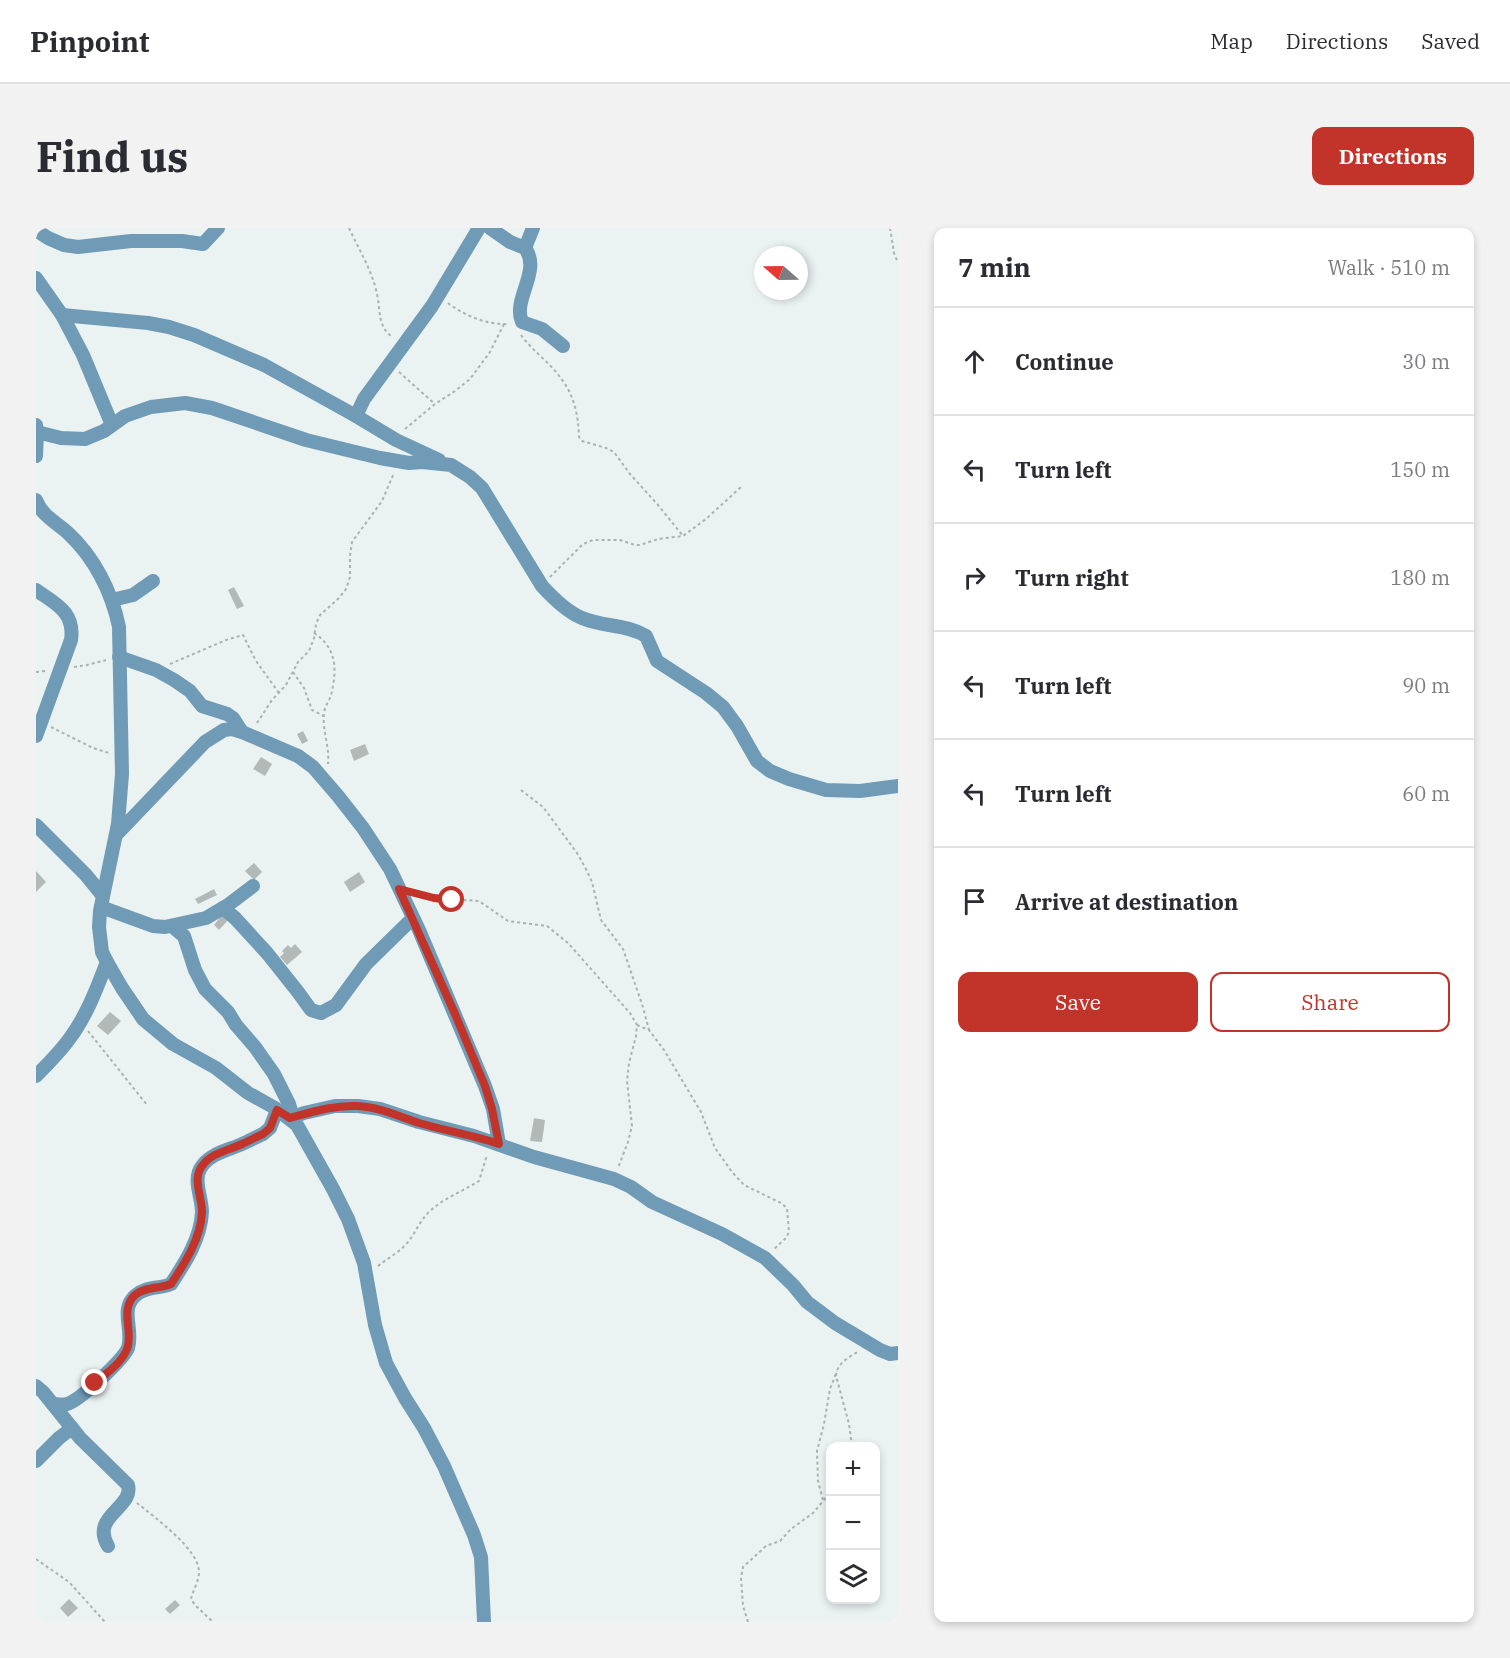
<!DOCTYPE html>
<meta charset="utf-8">
<style>
body{margin:0;font-family:"IBM Plex Serif",serif;background:#f2f2f3;color:#2b2b33}
.controls{position:absolute;right:18px;bottom:18px;display:grid;overflow:hidden;border-radius:12px;box-shadow:0 3px 9px #0003}
.controls button{width:54px;height:54px;display:grid;place-items:center;padding:0;border:0;border-bottom:2px solid #e1e1e2;background:#fff;color:#2b2b33;font:30px sans-serif}
.compass{position:absolute;left:718px;top:18px;width:54px;height:54px;border-radius:50%;background:#fff;box-shadow:0 3px 9px #0003;rotate:290deg}
.stop{position:absolute;width:18px;height:18px;margin:-14px;border:4px solid #c2342a;border-radius:50%;background:#fff}
.stop.end{background:#c2342a;border-color:#fff;box-shadow:0 2px 6px #0008}
.list{margin:0;padding:0;list-style:none}
h2{display:flex;justify-content:space-between;align-items:center;height:78px;margin:0;padding:0 24px;font-size:26px}
h2 small{font-size:20px;font-weight:400;color:#7c7c81}
.list li{display:grid;grid-template-columns:39px 1fr auto;gap:18px;align-items:center;box-sizing:border-box;height:108px;padding:0 24px;border-top:2px solid #e1e1e2}
.list b{display:block;font-size:22px;white-space:nowrap}
.list em{font-size:20px;font-style:normal;color:#7c7c81}
.actions{display:flex;gap:12px;padding:18px 24px}
.actions a{flex:1;padding:14px 0;border:2px solid #c2342a;border-radius:12px;text-align:center;font-size:21px;color:#c2342a}
.actions .main{background:#c2342a;color:#fff}
.icon{flex:none;width:33px;height:33px;fill:none;stroke:currentColor;stroke-width:2;stroke-linecap:round;stroke-linejoin:round}
.map{position:relative;flex:none;width:862px;height:1394px;overflow:hidden;border-radius:12px}
header{display:flex;align-items:center;gap:36px;box-sizing:border-box;height:84px;padding:0 30px;background:#fff;border-bottom:2px solid #e1e1e2}
header strong{font-size:28px}
nav{display:flex;gap:33px;margin-inline-start:auto;font-size:21px}
.intro{display:flex;align-items:center;justify-content:space-between;box-sizing:border-box;height:144px;padding:0 36px}
h1{margin:0;font-size:42px}
.button{padding:15px 27px;border-radius:12px;background:#c2342a;color:#fff;font-size:21px;font-weight:700}
main{display:flex;gap:36px;padding:0 36px}
aside{flex:1;background:#fff;border-radius:12px;box-shadow:0 3px 9px #0003}
.map>svg:first-child{display:block}
</style>
<header>
<strong>Pinpoint</strong>
<nav><a>Map</a><a>Directions</a><a>Saved</a></nav>
</header>
<div class="intro"><h1>Find us</h1><a class="button">Directions</a></div>
<main>
<div class="map">
<svg width="862" height="1394" viewBox="0 0 862 1394">
<rect width="100%" height="100%" fill="#ebf2f2"/>
<g fill="#b3b9b6">
<path d="M198 359 208 378 201 381 192 362Z"/>
<path d="M267 503 272 513 266 516 261 506Z"/>
<path d="M329 516 333 526 318 533 314 522Z"/>
<path d="M225 529 236 536 229 548 217 541Z"/>
<path d="M218 635 226 644 218 652 209 643Z"/>
<path d="M0 643 10 654 0 664Z"/>
<path d="M323 644 329 654 314 664 308 654Z"/>
<path d="M178 661 181 667 162 676 159 671Z"/>
<path d="M186 687 192 692 183 702 178 697Z"/>
<path d="M259 716 266 724 251 737 244 729 248 725 246 723 252 717 255 720Z"/>
<path d="M74 784 85 793 72 807 61 798Z"/>
<path d="M498 890 509 892 506 914 494 913Z"/>
<path d="M33 1371 42 1380 32 1389 24 1380Z"/>
<path d="M139 1372 144 1377 134 1386 129 1381Z"/>
</g>
<g fill="none" stroke-linecap="round" stroke-linejoin="round">
<g stroke="#abb1b1" stroke-width="2" stroke-dasharray="3 3" stroke-linecap="butt">
<path d="M313 0C323 22 336 42 341 66 345 84 341 97 356 109"/>
<path d="M854 0 858 25 862 35"/>
<path d="M412 75C429 88 451 97 473 96"/>
<path d="M485 107C495 121 509 131 520 144 538 165 542 184 543 209L546 213 570 220 578 224 594 246 622 277 647 308"/>
<path d="M363 144 399 176"/>
<path d="M369 201 399 176 419 163 434 151 454 124 468 96"/>
<path d="M514 349 547 316 557 312H584L599 317H604L622 311 647 308 670 291 705 259"/>
<path d="M278 405C300 419 301 440 296 463 295 471 289 477 288 485 286 502 294 520 292 536"/>
<path d="M134 436 190 412 207 407 220 433 243 465"/>
<path d="M38 439 51 437 70 432"/>
<path d="M0 444 9 443"/>
<path d="M257 444 268 460 276 482 288 488"/>
<path d="M221 495 236 472 250 457 262 434 273 423 278 410 280 396 284 387 303 370 310 361 314 349V328L316 314 346 273 358 245"/>
<path d="M15 499 57 520 73 525"/>
<path d="M485 562 507 579 541 625 550 641 556 654 565 692 587 721 606 776 613 802"/>
<path d="M380 666 398 670 443 673 472 693 511 698 532 715 594 785 601 797 600 808 593 835 591 853 596 898 592 914 582 940"/>
<path d="M601 797 613 802 628 822 665 884 679 920 696 944 708 957 745 975 751 980 753 1004 750 1010 737 1022"/>
<path d="M52 803 111 877"/>
<path d="M342 1038C352 1030 364 1024 372 1014 380 1004 384 992 394 983 408 970 427 963 443 953L451 927"/>
<path d="M816 1218 813 1196 800 1148C801 1135 812 1130 823 1123"/>
<path d="M787 1272 782 1253 781 1223 788 1196 794 1161 801 1143"/>
<path d="M101 1275C118 1289 163 1321 163 1344 163 1353 157 1362 155 1371L159 1377 177 1394"/>
<path d="M0 1331 33 1354 69 1394"/>
<path d="M712 1394 707 1378 705 1350 707 1339 730 1318 744 1313 755 1301 777 1285 794 1265"/>
</g>
<g stroke="#709bb6" stroke-width="14">
<path d="M454 0 474 14 489 20C506 43 476 71 486 94L506 101 527 118"/>
<path d="M0 2 12 10 28 17 42 19 95 13H146L167 16 182 0"/>
<path d="M489 20 497 0"/>
<path d="M0 50 26 87 47 127 76 197"/>
<path d="M26 87 112 95 133 99 158 107 228 137 320 188 360 212 403 232"/>
<path d="M320 188 328 171 396 78 443 0"/>
<path d="M0 197 1 204 0 228"/>
<path d="M1 204 25 210 49 211 68 203 89 188 115 179 149 175 176 180 270 212 344 230 373 235 386 234 415 237 434 249 446 260 506 358C517 370 531 384 546 390 567 399 590 396 610 408L621 433 670 465 687 479 701 498 721 533 734 543 753 551 790 562 824 563 862 558"/>
<path d="M0 272C6 288 20 294 32 305 58 329 76 364 83 399L86 546 82 596 64 683 63 699 66 724 71 734 86 760 107 791 137 816 180 840 212 865 239 880 261 897 297 961 312 991 328 1035 339 1097 350 1135 369 1170 388 1200 408 1238 438 1307 445 1329 448 1394"/>
<path d="M0 362C20 376 39 384 35 412L0 508"/>
<path d="M76 372 97 367 117 353"/>
<path d="M83 429 120 442 138 452 154 463 166 478 191 486 197 490 206 504"/>
<path d="M0 597 50 647 67 668"/>
<path d="M81 606 169 514 188 502 196 501 206 504 262 528 277 539 302 568 327 600 354 641 383 702 449 858 457 881 463 916"/>
<path d="M65 679 117 698 129 699 170 690 192 677 217 658"/>
<path d="M187 680 199 690 231 725 262 764 275 782 285 785 300 777 330 736 377 690"/>
<path d="M136 698 148 708 159 742 169 761 192 784 200 797 219 819 238 846 253 876 257 889"/>
<path d="M0 848C12 836 24 824 34 810 51 787 61 760 71 734"/>
<path d="M254 890 268 885 299 878H322L344 881 383 894 438 908 498 929 578 951 595 959 616 974 686 1006 729 1030 757 1057 771 1074 799 1095 844 1122 854 1126 862 1125"/>
<path d="M0 1158 7 1164 44 1210 92 1257C98 1280 54 1288 72 1318"/>
<path d="M17 1176C21 1176 27 1177 31 1176 43 1173 87 1132 92 1120 98 1102 83 1081 100 1067 110 1058 124 1061 135 1056 149 1035 165 1010 166 984 166 969 156 951 166 938 175 925 193 922 206 916 213 913 220 909 227 906L234 900 241 882"/>
<path d="M0 1233 23 1210 36 1200"/>
</g>
</g>
<g fill="none" stroke-linecap="round" stroke-linejoin="round">
<path stroke="#c2342a" stroke-width="8" d="M59 1155C69 1146 86 1135 91 1121 98 1104 83 1082 99 1067 109 1058 124 1061 135 1056 149 1035 165 1010 166 984 166 969 156 951 166 938 175 925 193 922 206 916 213 913 220 909 227 906L234 900 241 882 254 890C276 884 297 877 321 878 343 879 362 888 383 895 410 903 437 907 463 916L456 881 449 858 419 786 363 661 398 670 416 672"/>
</g>
</svg>
<div class="controls">
<button>+</button>
<button>−</button>
<button><svg class="icon" aria-label="layers" viewBox="0 0 24 24"><path d="M12 4l9 5-9 5-9-5zM3 14l9 5 9-5"/></svg></button>
</div>
<svg class="compass" viewBox="-18 -18 36 36"><path d="M0-13l5 13h-10z" fill="#e53935"/><path d="M0 13l5-13h-10z" fill="#7c7c81"/></svg>
<div class="stop" style="left:416px;top:672px"></div>
<div class="stop end" style="left:59px;top:1155px"></div>
</div>
<aside>
<h2>7 min<small>Walk · 510 m</small></h2>
<ul class="list">
<li><svg class="icon" aria-label="ahead" viewBox="0 0 24 24"><path d="M12 20V5M6 11l6-6 6 6"/></svg><div><b>Continue</b></div><em>30 m</em></li>
<li><svg class="icon" aria-label="left" viewBox="0 0 24 24"><path d="M17 20v-9H6M10 6l-5 5 5 5"/></svg><div><b>Turn left</b></div><em>150 m</em></li>
<li><svg class="icon" aria-label="right" viewBox="0 0 24 24"><path d="M7 20v-9h11M14 6l5 5-5 5"/></svg><div><b>Turn right</b></div><em>180 m</em></li>
<li><svg class="icon" aria-label="left" viewBox="0 0 24 24"><path d="M17 20v-9H6M10 6l-5 5 5 5"/></svg><div><b>Turn left</b></div><em>90 m</em></li>
<li><svg class="icon" aria-label="left" viewBox="0 0 24 24"><path d="M17 20v-9H6M10 6l-5 5 5 5"/></svg><div><b>Turn left</b></div><em>60 m</em></li>
<li><svg class="icon" aria-label="arrive" viewBox="0 0 24 24"><path d="M6 21V4h12l-3 4 3 4H6"/></svg><div><b>Arrive at destination</b></div></li>
</ul>
<div class="actions"><a class="main">Save</a><a>Share</a></div>
</aside>
</main>
